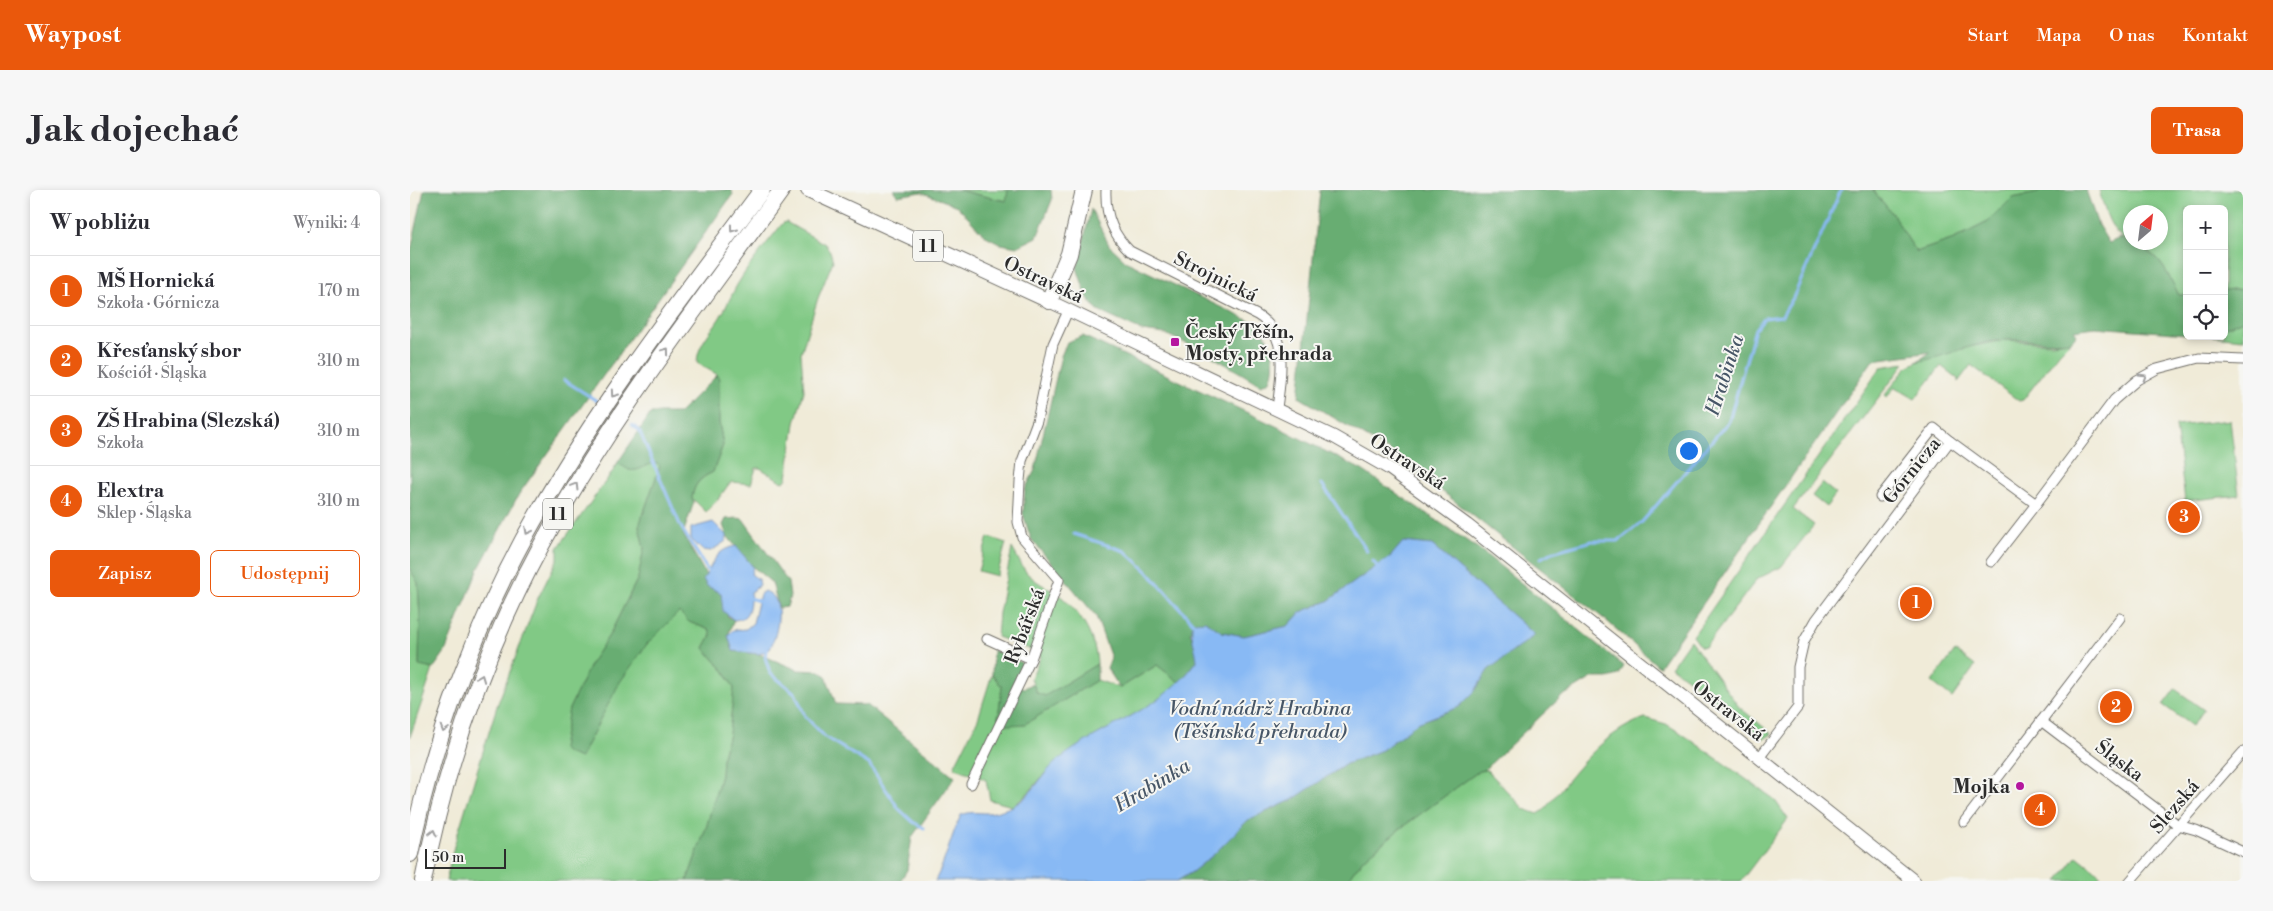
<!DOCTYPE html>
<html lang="pl">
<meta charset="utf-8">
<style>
body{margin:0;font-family:"Libre Bodoni",serif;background:#f7f7f7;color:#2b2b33}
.controls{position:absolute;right:15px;top:15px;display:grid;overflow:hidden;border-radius:8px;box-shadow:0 2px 8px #0003}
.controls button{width:45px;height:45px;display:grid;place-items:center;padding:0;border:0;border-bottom:1px solid #e1e1e2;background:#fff;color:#2b2b33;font:25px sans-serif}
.compass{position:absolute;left:1713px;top:15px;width:45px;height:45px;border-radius:50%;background:#fff;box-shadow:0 2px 8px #0003;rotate:28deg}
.scale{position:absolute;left:15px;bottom:12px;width:81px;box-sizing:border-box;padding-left:5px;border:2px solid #2b2b2b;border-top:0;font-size:14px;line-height:18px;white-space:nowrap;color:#2b2b2b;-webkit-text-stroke:4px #f6f6f2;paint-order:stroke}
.you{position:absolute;left:1278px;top:260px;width:18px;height:18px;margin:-12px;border:4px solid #fff;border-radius:50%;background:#1a73e8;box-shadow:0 0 0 8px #1a73e833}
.badge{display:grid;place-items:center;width:32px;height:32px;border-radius:50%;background:#ea580c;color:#fff;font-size:16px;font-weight:700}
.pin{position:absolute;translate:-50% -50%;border:2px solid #fff;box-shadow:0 1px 5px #0006}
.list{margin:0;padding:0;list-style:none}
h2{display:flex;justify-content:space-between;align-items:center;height:65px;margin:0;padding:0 20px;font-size:21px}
h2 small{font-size:16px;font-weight:400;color:#7c7c81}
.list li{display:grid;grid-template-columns:32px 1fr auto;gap:15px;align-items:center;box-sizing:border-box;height:70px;padding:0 20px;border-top:1px solid #e1e1e2}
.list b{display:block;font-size:19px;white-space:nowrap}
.list p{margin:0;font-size:16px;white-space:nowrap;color:#7c7c81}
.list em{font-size:16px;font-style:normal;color:#7c7c81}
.actions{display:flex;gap:10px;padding:15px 20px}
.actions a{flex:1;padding:11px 0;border:1px solid #ea580c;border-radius:8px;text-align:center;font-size:18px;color:#ea580c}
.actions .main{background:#ea580c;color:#fff}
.icon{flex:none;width:28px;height:28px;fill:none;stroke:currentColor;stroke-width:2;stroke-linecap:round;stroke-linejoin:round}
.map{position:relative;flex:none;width:1833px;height:691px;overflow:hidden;border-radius:8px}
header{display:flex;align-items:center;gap:30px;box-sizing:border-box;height:70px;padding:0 25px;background:#ea580c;color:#fff}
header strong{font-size:24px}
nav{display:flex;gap:28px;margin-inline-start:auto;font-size:18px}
.intro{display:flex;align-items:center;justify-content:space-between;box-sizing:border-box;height:120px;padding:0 30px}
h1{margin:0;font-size:35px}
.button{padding:12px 22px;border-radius:8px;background:#ea580c;color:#fff;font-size:18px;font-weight:700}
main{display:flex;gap:30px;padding:0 30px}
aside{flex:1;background:#fff;border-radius:8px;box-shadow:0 2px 8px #0003}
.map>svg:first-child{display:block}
</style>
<header>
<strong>Waypost</strong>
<nav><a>Start</a><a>Mapa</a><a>O nas</a><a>Kontakt</a></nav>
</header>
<div class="intro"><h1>Jak dojechać</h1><a class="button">Trasa</a></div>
<main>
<aside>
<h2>W pobliżu<small>Wyniki: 4</small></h2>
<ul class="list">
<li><span class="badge">1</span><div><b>MŠ Hornická</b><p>Szkoła · Górnicza</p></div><em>170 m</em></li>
<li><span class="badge">2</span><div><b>Křesťanský sbor</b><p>Kościół · Śląska</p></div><em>310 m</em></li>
<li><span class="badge">3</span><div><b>ZŠ Hrabina (Slezská)</b><p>Szkoła</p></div><em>310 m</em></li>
<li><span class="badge">4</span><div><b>Elextra</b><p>Sklep · Śląska</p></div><em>310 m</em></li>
</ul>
<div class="actions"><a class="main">Zapisz</a><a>Udostępnij</a></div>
</aside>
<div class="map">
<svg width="1833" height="691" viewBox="0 0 1833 691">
<rect width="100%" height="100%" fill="#f6f6f2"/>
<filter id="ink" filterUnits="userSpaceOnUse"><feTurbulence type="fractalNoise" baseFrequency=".02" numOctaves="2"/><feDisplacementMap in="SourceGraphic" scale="10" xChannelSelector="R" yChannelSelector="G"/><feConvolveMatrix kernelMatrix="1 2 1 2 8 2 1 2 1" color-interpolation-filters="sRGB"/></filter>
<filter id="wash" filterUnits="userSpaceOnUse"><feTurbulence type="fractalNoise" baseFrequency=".0096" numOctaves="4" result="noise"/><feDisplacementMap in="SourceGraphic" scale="20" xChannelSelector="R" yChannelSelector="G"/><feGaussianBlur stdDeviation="1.12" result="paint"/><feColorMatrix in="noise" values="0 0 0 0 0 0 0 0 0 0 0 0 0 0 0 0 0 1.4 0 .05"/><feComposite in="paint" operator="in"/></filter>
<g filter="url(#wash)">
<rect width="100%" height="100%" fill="#f0ebd8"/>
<g fill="#81c985" stroke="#567a58">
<path d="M547 0H598L597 11Z"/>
<path d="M1463 0H1631L1628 3 1602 8 1578 32 1544 49 1506 62 1484 26Z"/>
<path d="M1689 0H1833V99L1814 101V19H1777V105H1769C1754 77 1751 66 1721 52H1750V22H1720V52C1700 44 1695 20 1689 0Z"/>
<path d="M376 32 415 54 420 61 423 71 408 108 391 163 394 201 385 233 377 288 374 292 371 291 350 278H346L341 294 322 292 319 294 309 308 296 322 282 308C284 294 290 288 303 282L313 255 309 232 308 185 287 173C287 156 300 143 309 129 316 118 321 106 327 95 340 73 357 53 373 33Z"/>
<path d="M1833 130V149L1802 146H1814V138Z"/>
<path d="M1595 150 1641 153 1661 151 1649 163 1613 210 1609 211 1561 175 1548 192V189L1531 176 1505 209 1485 197 1477 207 1475 205 1496 178 1506 172 1548 159Z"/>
<path d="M1495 173 1383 319 1404 335 1371 377 1347 389 1296 456 1291 457 1283 446 1471 177Z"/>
<path d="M1820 230 1829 305 1775 311 1766 236Z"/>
<path d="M242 273H247L250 276 229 336 234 358 228 388 200 444 181 473 159 519 152 559 171 568C194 516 222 462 265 424L269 422 279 432 300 440 301 445 294 458 315 482 324 498 319 544 312 569 311 585 297 635 277 691H36L44 656 87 516 128 408 148 368V358L208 274C227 280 222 282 242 273Z"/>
<path d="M1412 293 1426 304 1416 317 1402 306Z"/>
<path d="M578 347 596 353 587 386 568 381Z"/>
<path d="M602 358C607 366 611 375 616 382 629 396 643 399 654 409 672 425 686 450 687 474L635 506 627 503 621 488 631 466 617 458 587 447 589 423Z"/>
<path d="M0 379 8 392 10 428 9 475 23 479 0 547Z"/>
<path d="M1280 450 1329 517 1362 544 1354 549 1291 498 1261 477Z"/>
<path d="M1545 461 1565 476 1542 508 1522 492Z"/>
<path d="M747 475 770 493C734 525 685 540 648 571 630 585 622 604 602 616L580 610 576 590 544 577 568 529 582 484 592 497 588 528 615 534 687 490 710 498Z"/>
<path d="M1765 499 1794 520 1782 536 1753 515Z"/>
<path d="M1235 528 1256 534 1271 543 1364 609 1378 629 1331 691H937L944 680 950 675 951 671 991 638 1069 581 1077 580 1114 619 1128 624 1133 621C1163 585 1189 544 1235 528Z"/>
<path d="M1667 666 1691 685 1686 691H1648Z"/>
</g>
<g fill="#68ad72" stroke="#4a6c4e">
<path d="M14 0H321L323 4 109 304 68 380 35 462 23 479 9 476 10 428 8 393 0 379V65Z"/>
<path d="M483 0H547L596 11 598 0H641L642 10 627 47 607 57 591 54 574 45 547 16 511 2 488 6Z"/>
<path d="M910 0H1463L1484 26 1506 62 1544 49 1578 32 1602 8 1628 3 1631 0H1676L1688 35 1699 53 1710 48C1749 65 1750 69 1769 105H1777V144L1685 137 1664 140 1667 144 1661 151C1639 153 1617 149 1595 150 1564 152 1536 167 1506 172L1521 162 1463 170 1249 477 1198 432 986 265 889 207Z"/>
<path d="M681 19 699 55 717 72 850 136C861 153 868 170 860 191L851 195 793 161 755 144 732 141 688 121 677 107 667 78Z"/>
<path d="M1833 99V130L1814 138V101Z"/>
<path d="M673 146 866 236 952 280 1069 359 1214 476 1209 485 1198 488H1182L1151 507 1074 580 1069 581 991 638 951 671 950 675 944 680 937 691H767L782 682 803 665 838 630 882 610 936 574 972 560 1007 533 1049 517 1065 501 1077 480 1125 445 1022 355 993 352 980 367 964 378 918 411 891 422 878 436 834 446 812 442 795 431 780 442 786 460 787 471 770 493 747 475 710 498 697 478 701 468 686 426 621 349 613 324 615 299 625 280 651 166 657 152Z"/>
<path d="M307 185 309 189V232L313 255 303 282C290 288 284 294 282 308L284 312 273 344 296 385 293 389 297 396 311 403 318 427 324 430 318 445 323 461 349 464 388 480 410 481 416 486 426 514 457 515 545 587 502 647 497 680 490 691H277L297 635 311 585 312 569 319 544 324 498 315 482 294 458 301 445 300 440 279 432 269 422 237 454 210 492 170 568 157 563 152 559 159 519 181 473 200 444 228 388 234 358 229 336 250 276 247 273C237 273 229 283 219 280 215 278 212 275 208 274L204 278 241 223H269Z"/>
<path d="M327 328 333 329 378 392 380 406 377 417 369 418 362 393 343 377 317 346 313 335 316 329Z"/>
<path d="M583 460 612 473 605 493 613 498 623 494 627 503 635 506 687 474V490L615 534 598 535 588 528 592 497 582 484Z"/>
</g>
<g fill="#88b9f4" stroke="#5a7290">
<path d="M303 332 317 346 316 351 301 361 292 360 281 349V338Z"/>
<path d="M993 352 1022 355 1125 445 1078 480 1065 501 1049 517 1007 533 972 560 936 574 882 610 838 630 803 665 782 682 767 691H525C536 670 541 646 551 625 561 621 567 623 577 623 584 623 596 619 603 616 623 606 631 584 648 570 694 534 753 520 787 471 786 457 779 445 783 432L795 431 812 442 834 446 878 436 891 422 918 411 964 378 980 367Z"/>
<path d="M326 356 343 377 341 384 349 390 350 395 341 402C339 416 341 429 324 430L313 421 311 403 297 396 293 389C304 374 304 360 326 356Z"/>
<path d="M354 401C377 406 367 445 360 459L349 464 323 461 318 445 323 440 336 439 343 433 350 404Z"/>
</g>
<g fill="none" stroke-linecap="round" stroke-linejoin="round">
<g stroke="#88b9f4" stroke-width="3">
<path d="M154 190 187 211"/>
<path d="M222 235 229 240 271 337 300 384"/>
<path d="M912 294 957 361"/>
<path d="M664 344 715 361 737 381 776 425"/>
<path d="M1131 368 1142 362 1182 351H1208L1232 332 1319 231 1345 139 1354 128 1372 126 1383 108 1431 0"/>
<path d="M963 371 969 379"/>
<path d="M336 407 352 412"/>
<path d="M777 426 785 435"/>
<path d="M357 458 355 467 360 483 385 503 395 526 415 547 459 574 489 619 503 632 514 638"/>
</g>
</g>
</g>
<g filter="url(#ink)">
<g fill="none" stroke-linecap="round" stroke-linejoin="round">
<defs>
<g id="street">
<path d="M696 0C695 24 702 44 720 61L847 125C880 145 871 186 867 218"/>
<path d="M1470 307 1524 238 1540 251"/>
<path d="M1581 372 1626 314"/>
<path d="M577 449 621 469"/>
<path d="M1631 531 1768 635 1786 640 1833 662"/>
<path d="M1349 568 1388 517V477L1394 451 1406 430 1540 251 1626 314 1704 210 1727 190 1747 179 1789 168 1833 170"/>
<path d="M561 594 621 469 649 390 612 347 608 332 610 291 612 271 627 231 643 154 658 121"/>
<path d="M1554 632 1710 428"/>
<path d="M1720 691 1833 562"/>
</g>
<path id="secondary" d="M639 111 924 247 980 279 1057 335 1504 691"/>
<path id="primary" d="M398 0 639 111"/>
<g id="highway">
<path d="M639 111 659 64 674 0"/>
<path d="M0 664C24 546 68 427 128 323 193 209 274 105 352 0"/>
<path d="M13 691C36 574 75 459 132 354 200 229 288 116 371 1"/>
</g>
</defs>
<use href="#street" stroke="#706e68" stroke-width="11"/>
<use href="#secondary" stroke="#706e68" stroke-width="14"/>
<use href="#primary" stroke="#706e68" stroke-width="16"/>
<use href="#highway" stroke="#706e68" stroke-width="18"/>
<use href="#street" stroke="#fff" stroke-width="9"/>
<use href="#secondary" stroke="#fff" stroke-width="12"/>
<use href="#primary" stroke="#fff" stroke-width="14"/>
<use href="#highway" stroke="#fff" stroke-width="16"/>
</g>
<defs><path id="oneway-chevron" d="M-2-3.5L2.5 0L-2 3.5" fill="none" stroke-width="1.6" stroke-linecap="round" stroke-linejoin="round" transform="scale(1.25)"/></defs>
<g stroke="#a0a0a0">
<use href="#oneway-chevron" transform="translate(323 39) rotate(126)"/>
<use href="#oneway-chevron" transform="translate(256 161) rotate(-54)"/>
<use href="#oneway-chevron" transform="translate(1733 187) rotate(-31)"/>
<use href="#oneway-chevron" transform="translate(204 204) rotate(125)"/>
<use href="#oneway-chevron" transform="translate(165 296) rotate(-59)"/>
<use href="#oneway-chevron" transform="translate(118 341) rotate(118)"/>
<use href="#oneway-chevron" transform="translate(71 488) rotate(-69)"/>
<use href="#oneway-chevron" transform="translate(34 539) rotate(108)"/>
<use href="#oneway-chevron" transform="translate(23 643) rotate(-77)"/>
</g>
</g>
<g fill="#b5179e" stroke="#f6f6f2" stroke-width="2">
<rect x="760" y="147" width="10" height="10" rx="2.5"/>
<circle cx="1610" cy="596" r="5"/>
</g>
<g text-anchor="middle" stroke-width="4" stroke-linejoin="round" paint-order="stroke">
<g fill="#f6f6f2" stroke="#686867" stroke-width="1">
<rect x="503" y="40.5" width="30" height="31" rx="4"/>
<rect x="133" y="308.5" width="30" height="31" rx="4"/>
</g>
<g font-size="18" font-weight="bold" fill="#2b2b2b">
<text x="518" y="62">11</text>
<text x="148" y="330">11</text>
</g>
<g font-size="19" fill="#2b2b2b" stroke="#f6f6f2">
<text transform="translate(806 86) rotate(26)" y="7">Strojnická</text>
<text transform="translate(634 89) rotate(25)" y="7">Ostravská</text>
<text transform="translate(998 271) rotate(33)" y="7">Ostravská</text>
<text transform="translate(1501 280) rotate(-51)" y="7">Górnicza</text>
<text transform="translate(614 436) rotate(-69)" y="7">Rybářská</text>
<text transform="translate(1319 520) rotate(38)" y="7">Ostravská</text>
<text transform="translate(1710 570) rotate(37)" y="7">Śląska</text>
<text transform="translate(1764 616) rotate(-49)" y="7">Slezská</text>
</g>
<g font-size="19" font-weight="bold" fill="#2b2b2b" stroke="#f6f6f2" text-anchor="start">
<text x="775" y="148">Český Těšín,<tspan x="775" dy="22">Mosty, přehrada</tspan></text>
<text x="1600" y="603" text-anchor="end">Mojka</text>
</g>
<g font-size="20" font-style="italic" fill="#475667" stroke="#f6f6f2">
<text transform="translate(1314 185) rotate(-72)" y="7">Hrabinka</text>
<text x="850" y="525">Vodní nádrž Hrabina<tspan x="850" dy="23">(Těšínská přehrada)</tspan></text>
<text transform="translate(742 595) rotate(-31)" y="7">Hrabinka</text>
</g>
</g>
</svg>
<div class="controls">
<button>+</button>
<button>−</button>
<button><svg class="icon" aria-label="locate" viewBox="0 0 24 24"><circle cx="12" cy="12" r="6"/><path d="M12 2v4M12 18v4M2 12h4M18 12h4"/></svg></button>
</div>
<svg class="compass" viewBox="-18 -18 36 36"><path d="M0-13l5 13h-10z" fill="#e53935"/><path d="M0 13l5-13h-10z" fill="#7c7c81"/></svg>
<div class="scale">50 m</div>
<div class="you"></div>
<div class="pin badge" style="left:1506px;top:413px">1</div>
<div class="pin badge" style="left:1706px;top:517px">2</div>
<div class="pin badge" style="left:1774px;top:327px">3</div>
<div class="pin badge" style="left:1630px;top:620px">4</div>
</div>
</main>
